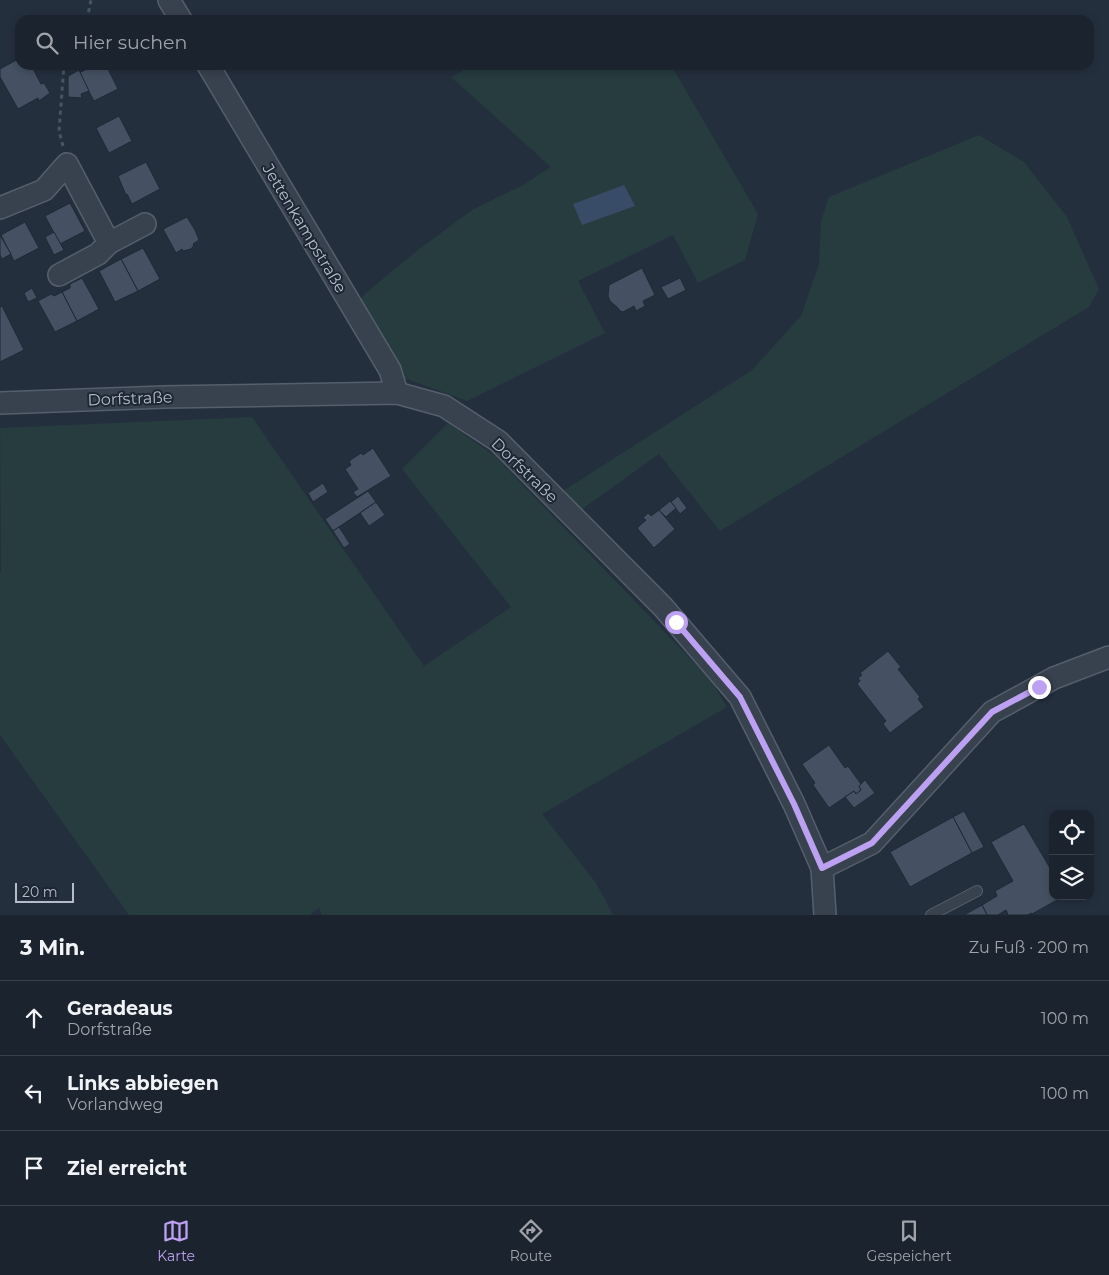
<!DOCTYPE html>
<html lang="de">
<meta charset="utf-8">
<style>
body{margin:0;font-family:Montserrat,sans-serif;background:#242b36;color:#f1f3f6}
.controls{position:absolute;right:15px;bottom:15px;display:grid;overflow:hidden;border-radius:10px;box-shadow:0 2px 8px #0003}
.controls button{width:45px;height:45px;display:grid;place-items:center;padding:0;border:0;border-bottom:1px solid #39404a;background:#1b232e;color:#f1f3f6;font:25px sans-serif}
.scale{position:absolute;left:15px;bottom:12px;width:59px;box-sizing:border-box;padding-left:5px;border:2px solid #b4bcc9;border-top:0;font-size:14px;line-height:18px;white-space:nowrap;color:#b4bcc9;-webkit-text-stroke:4px #1d2633;paint-order:stroke}
.stop{position:absolute;width:15px;height:15px;margin:-11px;border:4px solid #bca0f2;border-radius:50%;background:#fff}
.stop.end{background:#bca0f2;border-color:#fff;box-shadow:0 1px 5px #0008}
.list{margin:0;padding:0;list-style:none}
h2{display:flex;justify-content:space-between;align-items:center;height:65px;margin:0;padding:0 20px;font-size:21px}
h2 small{font-size:16px;font-weight:400;color:#a0a4aa}
.list li{display:grid;grid-template-columns:32px 1fr auto;gap:15px;align-items:center;box-sizing:border-box;height:75px;padding:0 20px;border-top:1px solid #39404a}
.list b{display:block;font-size:19px;white-space:nowrap}
.list p{margin:0;font-size:16px;white-space:nowrap;color:#a0a4aa}
.list em{font-size:16px;font-style:normal;color:#a0a4aa}
.icon{flex:none;width:28px;height:28px;fill:none;stroke:currentColor;stroke-width:2;stroke-linecap:round;stroke-linejoin:round}
.map{position:relative;flex:none;width:1109px;height:915px;overflow:hidden}
.search{position:absolute;background:#1b232e;box-shadow:0 2px 8px #0003;left:15px;right:15px;top:15px;height:55px;display:flex;align-items:center;gap:12px;box-sizing:border-box;padding:0 18px;border-radius:15px;color:#a0a4aa;font-size:19px}
.sheet{height:290px;background:#1b232e}
nav{display:flex;justify-content:space-around;align-items:center;box-sizing:border-box;height:70px;border-top:1px solid #39404a;background:#1b232e;font-size:14px;color:#a0a4aa}
nav a{display:grid;justify-items:center;gap:2px}
nav .on{color:#bca0f2}
.map>svg:first-child{display:block}
</style>
<div class="map">
<svg width="1109" height="915" viewBox="0 0 1109 915">
<rect width="100%" height="100%" fill="#242f3e"/>
<g fill="#263c3f">
<path d="M472 65H671L758 214 745 260 698 283 673 235 578 281 605 333 467 401 404 378 357 303 367 292 418 250 472 210 523 185 551 167 451 77Z"/>
<path d="M979 135 1024 162 1067 217 1099 289 1089 307 720 531 659 454 581 510 563 491 752 370 801 316 819 264 821 221 829 197Z"/>
<path d="M252 417 424 666 511 607 402 469 448 423 495 456 711 680 727 707 542 814 596 883 613 915H322L319 908 310 915H129L0 735V573L1 572 0 428Z"/>
</g>
<path fill="#394c67" d="M624 185 635 206 582 225 573 204Z"/>
<g fill="#455162" stroke="#1f2835">
<path d="M20 58V65H31L41 84 44 83 50 93 39 101 38 98 18 109 0 77V69Z"/>
<path d="M94 65H106L118 89 94 101 79 73Z"/>
<path d="M79 70 89 91 81 94 82 98 68 97V76Z"/>
<path d="M119 116 132 141 109 153 96 128Z"/>
<path d="M146 162 160 189 132 204 127 194 126 195 118 176Z"/>
<path d="M70 203 85 231 60 244 45 216Z"/>
<path d="M187 217 195 230 199 240 193 244 194 245 191 249 183 251 182 249 176 253 163 229Z"/>
<path d="M25 222 39 248 14 261 1 235Z"/>
<path d="M54 232 64 250 54 255 45 237Z"/>
<path d="M0 235 11 254 2 259 0 255Z"/>
<path d="M143 248 160 279 138 291 121 259Z"/>
<path d="M121 259 138 291 115 302 99 271Z"/>
<path d="M642 268 655 295 643 301 645 306 636 311 634 306 623 312 620 311 618 308 610 301 608 296 609 285Z"/>
<path d="M82 278 99 309 77 321 62 292 70 288V284Z"/>
<path d="M680 278 686 290 668 299 661 287Z"/>
<path d="M32 288 37 298 28 302 24 293Z"/>
<path d="M62 292 77 321 55 332 38 301 51 294 54 296Z"/>
<path d="M2 306 24 350 0 362V307Z"/>
<path d="M373 448 391 476 357 497 353 492 358 489 345 469 351 465 349 461 361 453 363 455Z"/>
<path d="M323 483 328 492 313 502 308 493Z"/>
<path d="M368 491 376 502 333 531 325 519Z"/>
<path d="M678 496 687 508 680 514 671 502Z"/>
<path d="M670 501 676 508 666 517 659 510Z"/>
<path d="M376 502 385 515 369 526 360 513Z"/>
<path d="M659 510 675 529 654 548 637 528 646 520 643 518 648 513 651 516Z"/>
<path d="M339 527 350 544 344 548 333 531Z"/>
<path d="M888 651 901 667 898 669 920 697 918 699 924 707 890 733 883 724 886 721 857 684 860 681 858 678 862 675 860 673Z"/>
<path d="M829 745 845 768 848 766 861 784 859 786 861 790 856 794 854 791 829 808 813 785 815 783 802 764Z"/>
<path d="M865 780 875 793 854 808 845 797 854 791 856 794 861 790 859 786Z"/>
<path d="M964 811 984 847 972 853 953 817Z"/>
<path d="M953 817 972 853 910 887 890 852Z"/>
<path d="M1024 824 1053 873V896H1064L1032 914V913L1027 915H1008L1006 910 998 915H987L982 905 997 896 995 891 1013 881 991 842Z"/>
<path d="M982 905 987 915H964Z"/>
</g>
<g fill="none" stroke-linecap="round" stroke-linejoin="round">
<defs>
<path id="lane" d="M931 915 977 891"/>
<g id="street">
<path d="M169 0 181 20"/>
<path d="M208 65 390 370 397 393"/>
<path d="M0 208 44 190 67 164 109 243"/>
<path d="M59 275 98 254 109 243 145 224"/>
<path d="M0 403 165 397 397 393 444 406 498 441 663 607 740 697 794 804 822 868 825 915"/>
<path d="M822 868 872 843 992 712 1054 678 1109 657"/>
</g>
</defs>
<use href="#lane" stroke="#565f6c" stroke-width="12"/>
<use href="#street" stroke="#565f6c" stroke-width="24"/>
<g stroke="#44595c" stroke-width="3" stroke-dasharray="4 4" stroke-linecap="butt">
<path d="M87 20 91 0"/>
<path d="M63 146 59 131 64 65"/>
</g>
<use href="#lane" stroke="#38414e" stroke-width="10"/>
<use href="#street" stroke="#38414e" stroke-width="21"/>
</g>
<g fill="none" stroke-linecap="round" stroke-linejoin="round">
<path stroke="#bca0f2" stroke-width="6" d="M676 622 740 697 794 804 822 868 872 843 992 712 1039 687"/>
</g>
<g text-anchor="middle" stroke-width="4" stroke-linejoin="round" paint-order="stroke">
<g font-size="16" fill="#b4bcc9" stroke="#1d2633">
<text transform="translate(305 228) rotate(59)" y="6">Jettenkampstraße</text>
<text transform="translate(130 398) rotate(-2)" y="6">Dorfstraße</text>
<text transform="translate(525 470) rotate(44)" y="6">Dorfstraße</text>
</g>
</g>
</svg>
<div class="controls">
<button><svg class="icon" aria-label="locate" viewBox="0 0 24 24"><circle cx="12" cy="12" r="6"/><path d="M12 2v4M12 18v4M2 12h4M18 12h4"/></svg></button>
<button><svg class="icon" aria-label="layers" viewBox="0 0 24 24"><path d="M12 4l9 5-9 5-9-5zM3 14l9 5 9-5"/></svg></button>
</div>
<div class="scale">20 m</div>
<div class="stop" style="left:676px;top:622px"></div>
<div class="stop end" style="left:1039px;top:687px"></div>
<div class="search"><svg class="icon" aria-label="search" viewBox="0 0 24 24"><circle cx="10" cy="10" r="6"/><path d="M15 15l6 6"/></svg>Hier suchen</div>
</div>
<section class="sheet">
<h2>3 Min.<small>Zu Fuß · 200 m</small></h2>
<ul class="list">
<li><svg class="icon" aria-label="ahead" viewBox="0 0 24 24"><path d="M12 20V5M6 11l6-6 6 6"/></svg><div><b>Geradeaus</b><p>Dorfstraße</p></div><em>100 m</em></li>
<li><svg class="icon" aria-label="left" viewBox="0 0 24 24"><path d="M17 20v-9H6M10 6l-5 5 5 5"/></svg><div><b>Links abbiegen</b><p>Vorlandweg</p></div><em>100 m</em></li>
<li><svg class="icon" aria-label="arrive" viewBox="0 0 24 24"><path d="M6 21V4h12l-3 4 3 4H6"/></svg><div><b>Ziel erreicht</b></div></li>
</ul>
</section>
<nav>
<a class="on"><svg class="icon" aria-label="map" viewBox="0 0 24 24"><path d="M3 6l6-2 6 2 6-2v14l-6 2-6-2-6 2zM9 4v14M15 6v14"/></svg>Karte</a>
<a><svg class="icon" aria-label="directions" viewBox="0 0 24 24"><path d="M12 3l9 9-9 9-9-9zM9 14v-3h6M13 9l2 2-2 2"/></svg>Route</a>
<a><svg class="icon" aria-label="saved" viewBox="0 0 24 24"><path d="M7 4h10v16l-5-4-5 4z"/></svg>Gespeichert</a>
</nav>
